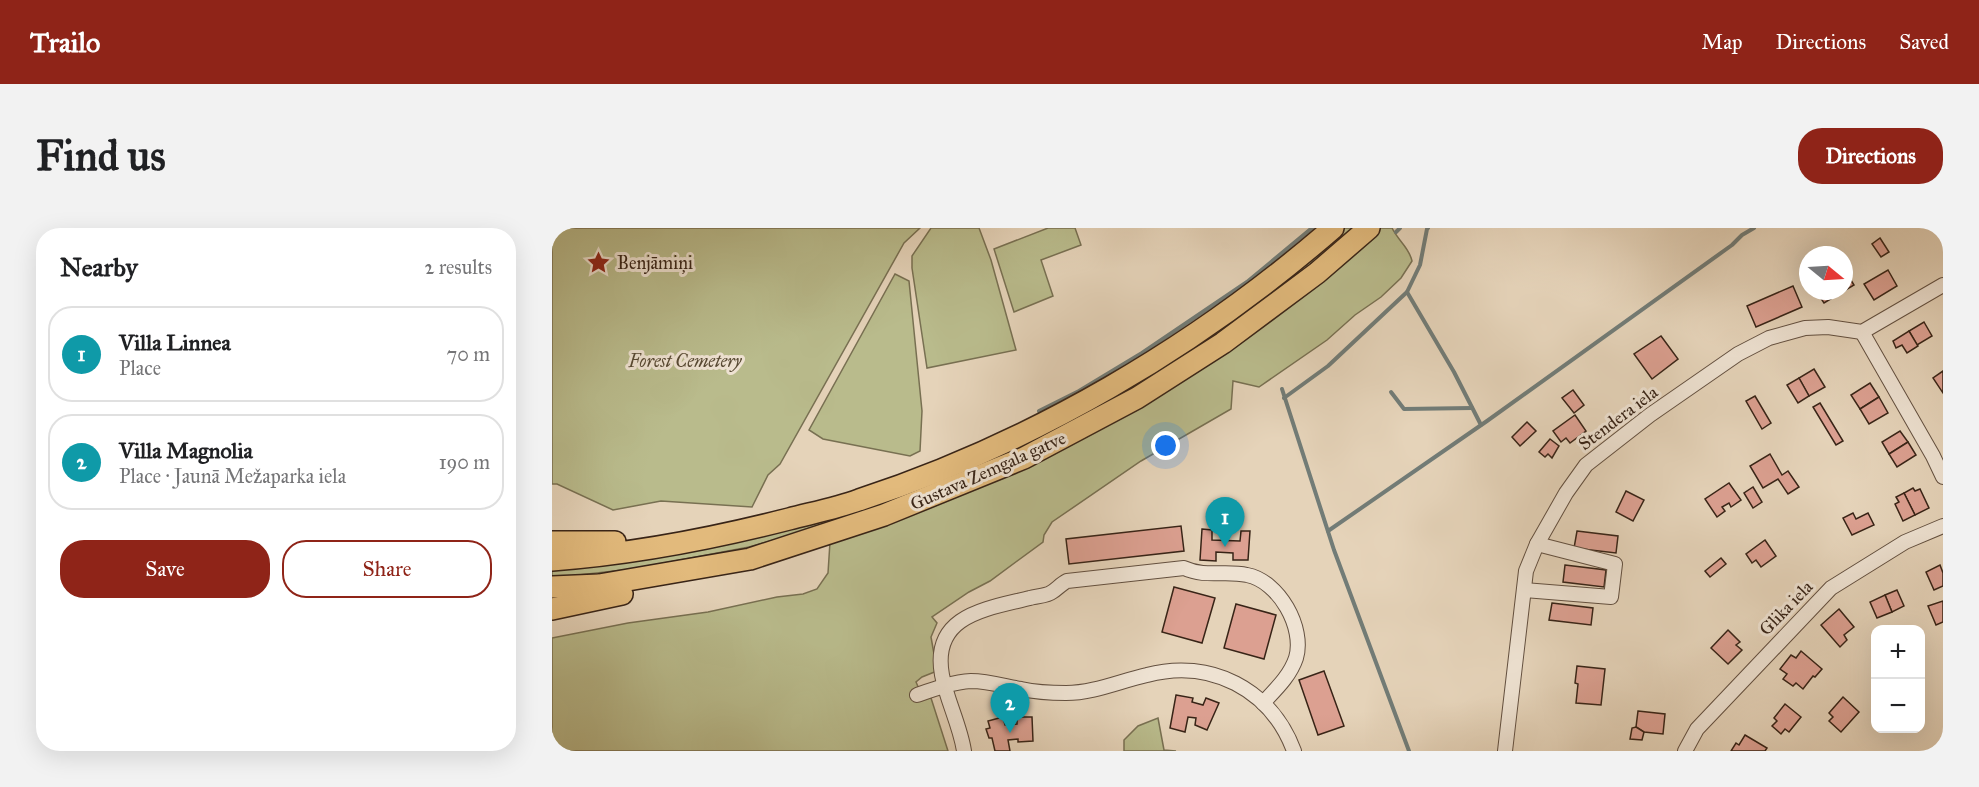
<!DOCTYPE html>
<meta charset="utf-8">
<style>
body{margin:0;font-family:"IM FELL Great Primer",serif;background:#f2f2f2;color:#202124}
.controls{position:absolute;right:18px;bottom:18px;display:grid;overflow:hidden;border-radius:12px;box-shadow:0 6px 24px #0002}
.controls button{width:54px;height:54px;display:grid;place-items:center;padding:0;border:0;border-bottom:2px solid #e0e0e0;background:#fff;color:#202124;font:30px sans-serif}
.compass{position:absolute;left:1247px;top:18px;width:54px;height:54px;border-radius:50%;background:#fff;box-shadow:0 6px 24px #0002;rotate:108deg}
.you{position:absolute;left:614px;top:218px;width:21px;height:21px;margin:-15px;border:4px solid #fff;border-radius:50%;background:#1a73e8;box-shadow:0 0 0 9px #1a73e833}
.badge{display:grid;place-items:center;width:39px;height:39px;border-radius:50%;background:#8f2418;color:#fff;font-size:20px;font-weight:700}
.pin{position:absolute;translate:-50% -50px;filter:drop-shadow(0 2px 3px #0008)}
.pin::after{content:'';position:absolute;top:32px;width:21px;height:18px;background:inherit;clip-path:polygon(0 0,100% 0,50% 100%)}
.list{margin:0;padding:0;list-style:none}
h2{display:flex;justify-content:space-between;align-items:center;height:78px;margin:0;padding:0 24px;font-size:26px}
h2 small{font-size:20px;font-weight:400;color:#757577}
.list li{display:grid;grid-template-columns:39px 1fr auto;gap:18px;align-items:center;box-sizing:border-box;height:96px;margin:0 12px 12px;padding:0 12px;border:2px solid #e0e0e0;border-radius:24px}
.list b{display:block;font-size:22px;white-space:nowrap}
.list p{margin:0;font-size:20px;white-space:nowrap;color:#757577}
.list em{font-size:20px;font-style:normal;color:#757577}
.actions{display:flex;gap:12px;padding:18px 24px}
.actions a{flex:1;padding:14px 0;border:2px solid #8f2418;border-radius:24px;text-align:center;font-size:21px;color:#8f2418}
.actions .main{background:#8f2418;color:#fff}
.map{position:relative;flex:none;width:1391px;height:523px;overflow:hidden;border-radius:24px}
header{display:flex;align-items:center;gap:36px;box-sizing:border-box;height:84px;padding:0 30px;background:#8f2418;color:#fff}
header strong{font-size:28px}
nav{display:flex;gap:33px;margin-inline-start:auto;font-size:21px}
.intro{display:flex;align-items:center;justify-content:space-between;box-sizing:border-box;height:144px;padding:0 36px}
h1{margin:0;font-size:42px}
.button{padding:15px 27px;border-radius:24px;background:#8f2418;color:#fff;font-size:21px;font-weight:700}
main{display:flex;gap:36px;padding:0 36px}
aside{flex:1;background:#fff;border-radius:24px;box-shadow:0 6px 24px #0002}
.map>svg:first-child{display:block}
</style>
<header>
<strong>Trailo</strong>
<nav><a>Map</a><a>Directions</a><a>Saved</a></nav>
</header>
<div class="intro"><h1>Find us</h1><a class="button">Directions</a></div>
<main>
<aside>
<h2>Nearby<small>2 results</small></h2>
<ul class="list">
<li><span class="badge" style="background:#0f9aa8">1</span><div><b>Villa Linnea</b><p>Place</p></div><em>70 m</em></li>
<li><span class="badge" style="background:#0f9aa8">2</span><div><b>Villa Magnolia</b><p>Place · Jaunā Mežaparka iela</p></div><em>190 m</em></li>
</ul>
<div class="actions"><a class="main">Save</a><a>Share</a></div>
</aside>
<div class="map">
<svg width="1391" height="523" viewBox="0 0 1391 523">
<rect width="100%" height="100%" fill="#e5d3b9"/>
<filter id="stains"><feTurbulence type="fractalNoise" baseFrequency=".00333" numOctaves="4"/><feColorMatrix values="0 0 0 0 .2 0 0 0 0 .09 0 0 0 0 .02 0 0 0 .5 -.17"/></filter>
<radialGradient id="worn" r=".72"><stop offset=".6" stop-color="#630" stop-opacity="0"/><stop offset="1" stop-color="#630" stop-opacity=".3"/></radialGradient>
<g fill="#b9bb8c" stroke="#787052" stroke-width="1.5">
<path d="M0 0H368L352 15 228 236 216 247 200 279 109 273 61 282 5 256H0Z"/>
<path d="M379 0H427L439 32 464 122 375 140 360 40V28Z"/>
<path d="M496 0H523L529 17 489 32 501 68 462 84 442 21Z"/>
<path d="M793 0H806L729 64 580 165 424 244 254 303 197 319 80 341 0 350V343L80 333 364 259 724 58Z"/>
<path d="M829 0H840C847 14 857 19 860 33L849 50 829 69 803 87 775 112 707 159 681 153 679 181 589 233 500 294 492 307 491 314 438 353 417 364 380 389 385 395 379 409 385 443 370 449 364 454 371 470H379L396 523H0V410L76 395 156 384 225 369 251 366 265 361 276 345 278 314 439 254 797 28Z"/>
<path d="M343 46 357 53 370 183 368 223 358 228 271 211 257 202Z"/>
<path d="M606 490 612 522 624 523H572V512L586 498Z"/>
</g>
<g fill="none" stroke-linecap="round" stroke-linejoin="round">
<g stroke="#727c77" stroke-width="4">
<path d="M844 4 848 0"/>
<path d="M855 64 902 144 929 197"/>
<path d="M730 161 782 322 857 523"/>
<path d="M839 164 852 181 920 180"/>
<path d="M732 170 776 138 855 64 868 37 875 1 876 0"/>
<path d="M487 183 527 163 590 125 695 54 760 0"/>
<path d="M776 303 935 193 1180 17 1190 7 1202 0"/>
</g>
</g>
<g fill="#dca091" stroke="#382417" stroke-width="1.5">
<path d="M1328 10 1337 24 1329 29 1320 16Z"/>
<path d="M1292 41 1302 57 1292 63Z"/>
<path d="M1336 42 1345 58 1322 72 1312 56Z"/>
<path d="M1241 58 1250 79 1204 99 1195 78Z"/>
<path d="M1264 63H1292L1272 75Z"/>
<path d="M1372 94 1380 108 1365 117 1357 103Z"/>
<path d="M1357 103 1366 118 1355 125 1350 117 1344 120 1341 113Z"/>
<path d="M1109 108 1126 131 1100 151 1082 126Z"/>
<path d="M1262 141 1273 159 1257 168 1247 150Z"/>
<path d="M1391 143V165L1381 150Z"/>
<path d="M1247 150 1257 168 1246 175 1235 157Z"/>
<path d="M1318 155 1327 169 1308 181 1299 167Z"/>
<path d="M1021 162 1032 177 1022 185 1010 170Z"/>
<path d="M1203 168 1219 195 1210 201 1194 173Z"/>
<path d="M1327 169 1336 185 1317 196 1308 181Z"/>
<path d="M1268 175 1291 213 1284 217 1261 179Z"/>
<path d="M1023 187 1034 203 1018 215 1014 210 1009 214 1001 203Z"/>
<path d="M975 194 984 203 968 218 960 209Z"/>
<path d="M1348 203 1356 214 1337 226 1330 214Z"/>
<path d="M998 211 1007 218 1000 230 996 226 993 229 987 224Z"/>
<path d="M1356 214 1364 227 1345 239 1337 226Z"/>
<path d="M1218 226 1230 247 1236 243 1247 259 1236 266 1226 251 1211 260 1198 238Z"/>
<path d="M1177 255 1189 272 1179 279 1177 275 1170 279 1173 283 1165 289 1153 271Z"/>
<path d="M1201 259 1210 274 1201 280 1192 265Z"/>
<path d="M1361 260 1363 263 1368 261 1377 280 1363 287 1352 265Z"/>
<path d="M1074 263 1092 272 1081 293 1064 284Z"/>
<path d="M1352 265 1363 287 1351 293 1343 276 1347 274 1344 269Z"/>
<path d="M1301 285 1304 291 1316 285 1322 297 1300 307 1291 290Z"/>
<path d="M629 298 632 323 517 336 514 311Z"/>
<path d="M650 301 660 302V312L688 313 689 303H698L696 332H681V325L664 324V333L648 332Z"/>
<path d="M1025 303 1066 308 1064 325 1022 320Z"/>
<path d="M1213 312 1224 328 1209 339 1204 332 1200 335 1194 326Z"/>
<path d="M1169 330 1174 336 1158 349 1153 343Z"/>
<path d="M1013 337 1054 342 1052 359 1011 354Z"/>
<path d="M1388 337 1391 345V358L1382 362 1374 344Z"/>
<path d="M622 359 663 370 650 415 610 404Z"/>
<path d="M1345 362 1352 378 1340 384 1333 367Z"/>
<path d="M1333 367 1340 384 1325 390 1318 374Z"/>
<path d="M1391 373V394L1384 397 1376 378Z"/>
<path d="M1000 375 1041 380 1039 397 997 392Z"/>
<path d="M684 376 724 387 712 431 672 420Z"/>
<path d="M1287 381 1302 399 1292 407 1295 412 1288 419 1269 397Z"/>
<path d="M1176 402 1188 414 1184 417 1190 422 1176 436 1159 420Z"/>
<path d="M1249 423 1270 441 1263 449 1261 448 1251 461 1244 455 1241 458 1231 451 1235 446 1228 441 1239 427 1244 430Z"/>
<path d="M1025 438 1053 441 1049 477 1024 475 1026 456 1023 455Z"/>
<path d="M772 443 792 498 766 507 747 452Z"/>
<path d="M624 467 641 470 640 474 651 477 654 470 667 475 655 502 643 497 644 490 636 489 633 504 618 500Z"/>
<path d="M1291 469 1307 484 1289 504 1277 493 1281 489 1277 485Z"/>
<path d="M1233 476 1249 489 1237 504 1233 501 1229 506 1220 498 1225 493 1222 490Z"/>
<path d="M1086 483 1113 486 1111 506 1092 504 1084 499Z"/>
<path d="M451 489 453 497 465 496V489H480L481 513 466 514V511L456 512 458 523H443L440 510H437L434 501 438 500 436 493Z"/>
<path d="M1084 499 1092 504 1090 512 1078 511 1080 500Z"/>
<path d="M1193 507 1215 520 1213 523H1179L1184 515 1187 517Z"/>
</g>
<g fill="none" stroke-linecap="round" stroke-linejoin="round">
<defs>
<g id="street">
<path d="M1310 104 1381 228 1391 249"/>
<path d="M972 362 1059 369 1063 336 985 316"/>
<path d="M365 467C382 461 401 454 419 453 436 453 452 458 469 461 483 464 499 465 514 465 542 465 568 453 595 447 658 430 719 461 742 523"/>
<path d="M412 523C408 497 395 473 390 447 379 387 434 381 478 370 484 368 495 368 500 364 505 361 509 356 515 353L632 340C654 350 673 342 695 347 727 353 753 400 744 430 738 448 724 461 711 475"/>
<path d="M953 523 974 343 985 316 1014 265 1034 237 1098 187 1186 126 1217 110 1253 100 1276 99 1310 104 1391 57"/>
<path d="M1133 523 1145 501 1279 360 1353 314 1391 298"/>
</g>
<g id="primary">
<path d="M0 314H63"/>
<path d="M0 332C81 326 159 311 237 291 260 285 285 280 307 272 481 215 644 119 781 0"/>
<path d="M0 359 47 357 198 331 332 287 472 230 585 170 671 115 765 45 817 0"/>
<path d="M0 381 70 366"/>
</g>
</defs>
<use href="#street" stroke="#635040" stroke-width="16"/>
<use href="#primary" stroke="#382417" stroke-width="24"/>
<use href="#street" stroke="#eee2d2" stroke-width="14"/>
<use href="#primary" stroke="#e2ba7c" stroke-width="21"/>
</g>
<defs>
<symbol id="sight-bare" viewBox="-9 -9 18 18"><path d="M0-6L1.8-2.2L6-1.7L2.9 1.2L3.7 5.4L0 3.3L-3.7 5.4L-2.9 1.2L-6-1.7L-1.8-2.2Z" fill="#8f2418" stroke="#eee2d2" stroke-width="2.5" paint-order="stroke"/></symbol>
</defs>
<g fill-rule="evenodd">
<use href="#sight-bare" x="30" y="18" width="33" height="33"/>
</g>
<g text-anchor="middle" stroke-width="6" stroke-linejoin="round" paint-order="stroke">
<g font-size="18" fill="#382417" stroke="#eee2d2" text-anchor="start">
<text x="65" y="41">Benjāmiņi</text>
</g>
<g font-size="18" font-style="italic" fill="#584a34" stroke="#eee2d2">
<text x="133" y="139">Forest Cemetery</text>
</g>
<g font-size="18" fill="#382417" stroke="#eee2d2">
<text transform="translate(1066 190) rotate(-37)" y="6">Stendera iela</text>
<text transform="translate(436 243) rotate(-24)" y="6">Gustava Zemgala gatve</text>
<text transform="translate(1234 380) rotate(-46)" y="6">Glika iela</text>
</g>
</g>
<rect width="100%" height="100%" filter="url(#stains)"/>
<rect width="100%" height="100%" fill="url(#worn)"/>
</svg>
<div class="controls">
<button>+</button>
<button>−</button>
</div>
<svg class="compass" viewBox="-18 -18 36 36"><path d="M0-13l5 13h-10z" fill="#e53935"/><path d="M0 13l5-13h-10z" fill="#757577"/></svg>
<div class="you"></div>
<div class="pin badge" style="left:673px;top:319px;background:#0f9aa8">1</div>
<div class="pin badge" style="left:458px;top:505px;background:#0f9aa8">2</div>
</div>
</main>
